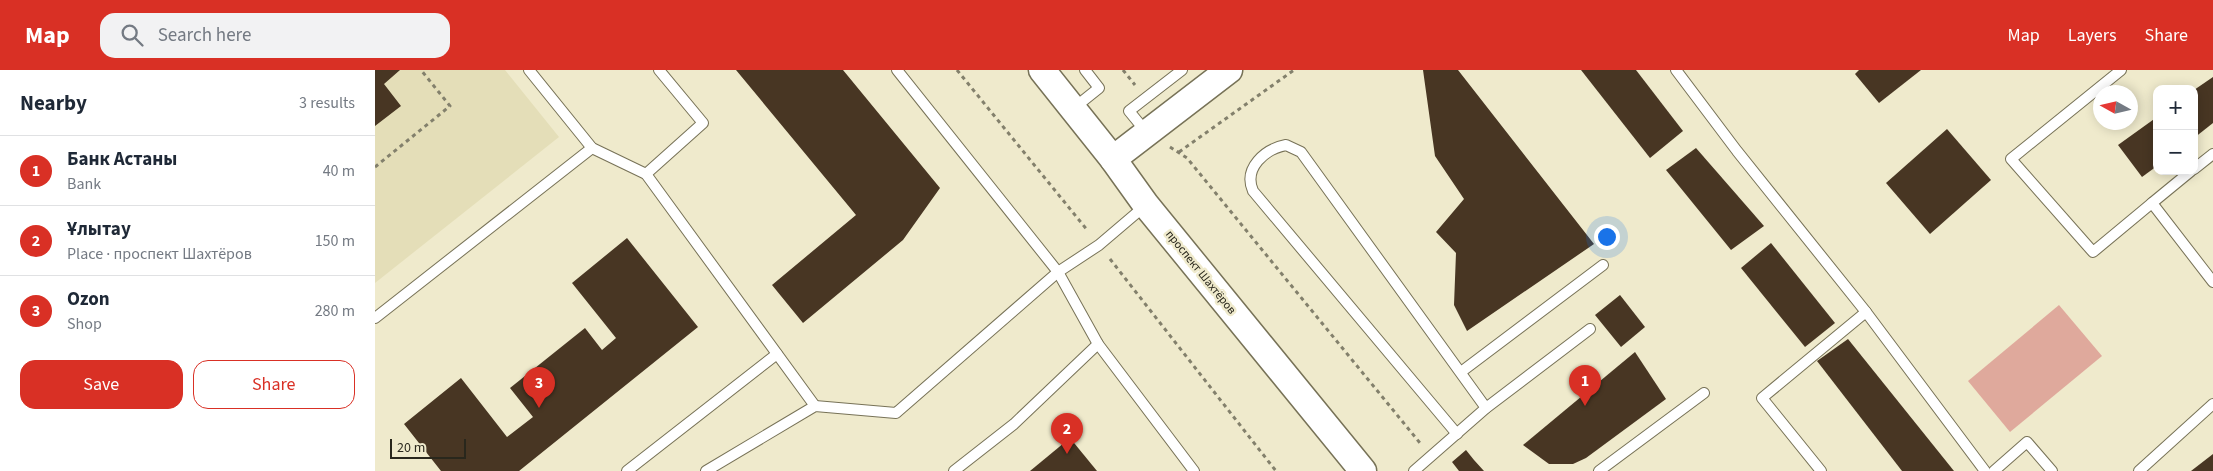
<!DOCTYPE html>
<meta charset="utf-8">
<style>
body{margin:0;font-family:"Source Sans 3",sans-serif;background:#f2f2f3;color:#1f2937}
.controls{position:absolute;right:15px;top:15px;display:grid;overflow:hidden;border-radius:10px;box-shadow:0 2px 12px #0003}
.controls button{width:45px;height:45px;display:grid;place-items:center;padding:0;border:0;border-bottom:1px solid #e0e1e3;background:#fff;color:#1f2937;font:25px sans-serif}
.compass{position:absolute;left:1718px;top:15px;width:45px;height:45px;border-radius:50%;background:#fff;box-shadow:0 2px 12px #0003;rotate:278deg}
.scale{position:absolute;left:15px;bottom:12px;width:76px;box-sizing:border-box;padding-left:5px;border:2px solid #29271c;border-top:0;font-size:14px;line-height:18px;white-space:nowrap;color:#29271c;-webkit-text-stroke:4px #efeacc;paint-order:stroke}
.you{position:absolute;left:1231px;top:166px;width:18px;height:18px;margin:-12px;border:4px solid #fff;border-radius:50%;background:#1a73e8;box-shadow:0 0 0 8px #1a73e833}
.badge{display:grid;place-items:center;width:32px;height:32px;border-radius:50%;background:#d93025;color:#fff;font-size:16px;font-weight:700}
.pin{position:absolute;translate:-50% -41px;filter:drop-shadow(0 1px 2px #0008)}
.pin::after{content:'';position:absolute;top:26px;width:18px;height:15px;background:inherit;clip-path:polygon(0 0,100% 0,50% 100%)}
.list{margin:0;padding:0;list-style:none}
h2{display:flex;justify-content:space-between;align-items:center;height:65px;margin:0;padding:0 20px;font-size:21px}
h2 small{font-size:16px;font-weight:400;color:#747a83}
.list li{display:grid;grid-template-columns:32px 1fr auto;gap:15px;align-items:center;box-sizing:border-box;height:70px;padding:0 20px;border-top:1px solid #e0e1e3}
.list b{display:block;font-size:19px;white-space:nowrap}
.list p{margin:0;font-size:16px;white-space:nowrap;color:#747a83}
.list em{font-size:16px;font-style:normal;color:#747a83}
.actions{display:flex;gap:10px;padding:15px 20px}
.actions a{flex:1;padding:11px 0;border:1px solid #d93025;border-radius:15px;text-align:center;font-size:18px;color:#d93025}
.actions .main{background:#d93025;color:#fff}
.icon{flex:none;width:28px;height:28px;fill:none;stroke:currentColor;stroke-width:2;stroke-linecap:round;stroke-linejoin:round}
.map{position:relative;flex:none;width:1838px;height:401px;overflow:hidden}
header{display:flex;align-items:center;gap:30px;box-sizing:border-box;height:70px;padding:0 25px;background:#d93025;color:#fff}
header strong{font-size:24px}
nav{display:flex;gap:28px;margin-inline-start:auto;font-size:18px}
.search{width:350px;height:45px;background:#f2f2f3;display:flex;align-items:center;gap:12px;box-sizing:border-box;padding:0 18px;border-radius:15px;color:#747a83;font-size:19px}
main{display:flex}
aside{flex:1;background:#fff}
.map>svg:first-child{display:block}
</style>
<header>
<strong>Map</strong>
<div class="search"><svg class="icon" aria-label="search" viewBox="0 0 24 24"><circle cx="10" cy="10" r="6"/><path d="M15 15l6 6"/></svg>Search here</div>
<nav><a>Map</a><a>Layers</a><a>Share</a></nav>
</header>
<main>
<aside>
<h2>Nearby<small>3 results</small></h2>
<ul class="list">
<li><span class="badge">1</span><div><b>Банк Астаны</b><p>Bank</p></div><em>40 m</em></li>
<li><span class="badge">2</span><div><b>Ұлытау</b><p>Place · проспект Шахтёров</p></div><em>150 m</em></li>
<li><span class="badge">3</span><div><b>Ozon</b><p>Shop</p></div><em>280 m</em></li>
</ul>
<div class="actions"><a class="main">Save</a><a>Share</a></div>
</aside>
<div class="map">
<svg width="1838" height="401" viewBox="0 0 1838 401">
<rect width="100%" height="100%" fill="#efeacc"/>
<path fill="#e4deb8" d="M0 0H130L184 67 0 213Z"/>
<path fill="#dfa99c" d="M1684 235 1727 286 1635 362 1593 311Z"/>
<g fill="#483623">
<path d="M0 0H25L9 14 26 36 0 56Z"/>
<path d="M361 0H468L565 118 528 170 428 253 397 215 481 145Z"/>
<path d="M1048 0H1083L1219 174 1092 261 1079 235 1081 183 1061 162 1089 129 1060 86Z"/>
<path d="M1206 0H1261L1308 61 1275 88Z"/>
<path d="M1484 0H1546L1504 33 1480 4Z"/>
<path d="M1838 7V53L1819 68V20Z"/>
<path d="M1782 47V96L1767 107 1743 75Z"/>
<path d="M1572 59 1616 110 1555 164 1511 113Z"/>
<path d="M1321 78 1389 156 1356 180 1291 100Z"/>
<path d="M252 168 323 257 144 401H66L29 354 86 308 132 367 158 347 135 318 210 258 227 280 241 268 197 213Z"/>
<path d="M1396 173 1460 253 1430 277 1366 198Z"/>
<path d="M1245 225 1270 257 1246 277 1220 245Z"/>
<path d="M1473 269 1579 401H1527L1442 291Z"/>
<path d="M1260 282 1291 329 1211 388 1198 394H1174L1148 375Z"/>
<path d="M695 368 722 401H655Z"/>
<path d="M1091 380 1099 390 1109 401H1084L1077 392Z"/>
<path d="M1838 384V401H1816Z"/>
</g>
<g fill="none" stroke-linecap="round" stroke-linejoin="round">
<defs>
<g id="service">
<path d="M154 0 217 78 271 104 440 336"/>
<path d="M522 0 683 202 723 274 819 401"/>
<path d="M1301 0 1362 81 1491 242 1610 401"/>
<path d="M1746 0 1636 89 1718 182 1777 133 1838 212"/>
<path d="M699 38 724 18 710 0"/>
<path d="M772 63 754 41 807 0"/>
<path d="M1819 99 1838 84"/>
<path d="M271 104 328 53 284 0"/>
<path d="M1777 133 1816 101"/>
<path d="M0 248 217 78"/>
<path d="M1086 302 1228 195"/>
<path d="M1082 364 878 121C868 98 890 79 911 75L926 82 1111 338"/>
<path d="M252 401 402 284"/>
<path d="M331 401 440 336 521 343 683 202 724 175 771 135"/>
<path d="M579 401 639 354 723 274"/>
<path d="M1039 401 1111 338 1215 259"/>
<path d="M1224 401 1329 323"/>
<path d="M1446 401 1387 328 1491 242"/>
<path d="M1619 401 1652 372 1677 401"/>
<path d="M1764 401 1838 334"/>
</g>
<g id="tertiary">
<path d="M667 0 738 89 771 135 988 401"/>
<path d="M738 89 854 0"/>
</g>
</defs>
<use href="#service" stroke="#777257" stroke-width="12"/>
<use href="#tertiary" stroke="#777257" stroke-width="29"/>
<g stroke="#83806c" stroke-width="3" stroke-dasharray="4 4" stroke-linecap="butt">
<path d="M582 0 713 161"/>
<path d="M748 0 760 15"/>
<path d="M795 77 812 88 1045 373"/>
<path d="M804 82 919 0"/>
<path d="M0 97 75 36 46 0"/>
<path d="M735 189 901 401"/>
</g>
<use href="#service" stroke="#fff" stroke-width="10"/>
<use href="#tertiary" stroke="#fff" stroke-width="26"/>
</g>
<g text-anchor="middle" stroke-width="5" stroke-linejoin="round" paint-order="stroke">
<g font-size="12" fill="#29271c" stroke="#efeacc">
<text transform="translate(826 202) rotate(51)" y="4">проспект Шахтёров</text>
</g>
</g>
</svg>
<div class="controls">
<button>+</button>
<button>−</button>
</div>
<svg class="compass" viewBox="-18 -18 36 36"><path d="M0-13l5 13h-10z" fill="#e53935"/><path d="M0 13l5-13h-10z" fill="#747a83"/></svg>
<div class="scale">20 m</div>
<div class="you"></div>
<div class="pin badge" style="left:1210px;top:336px">1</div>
<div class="pin badge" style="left:692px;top:384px">2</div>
<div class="pin badge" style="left:164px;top:338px">3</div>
</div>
</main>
